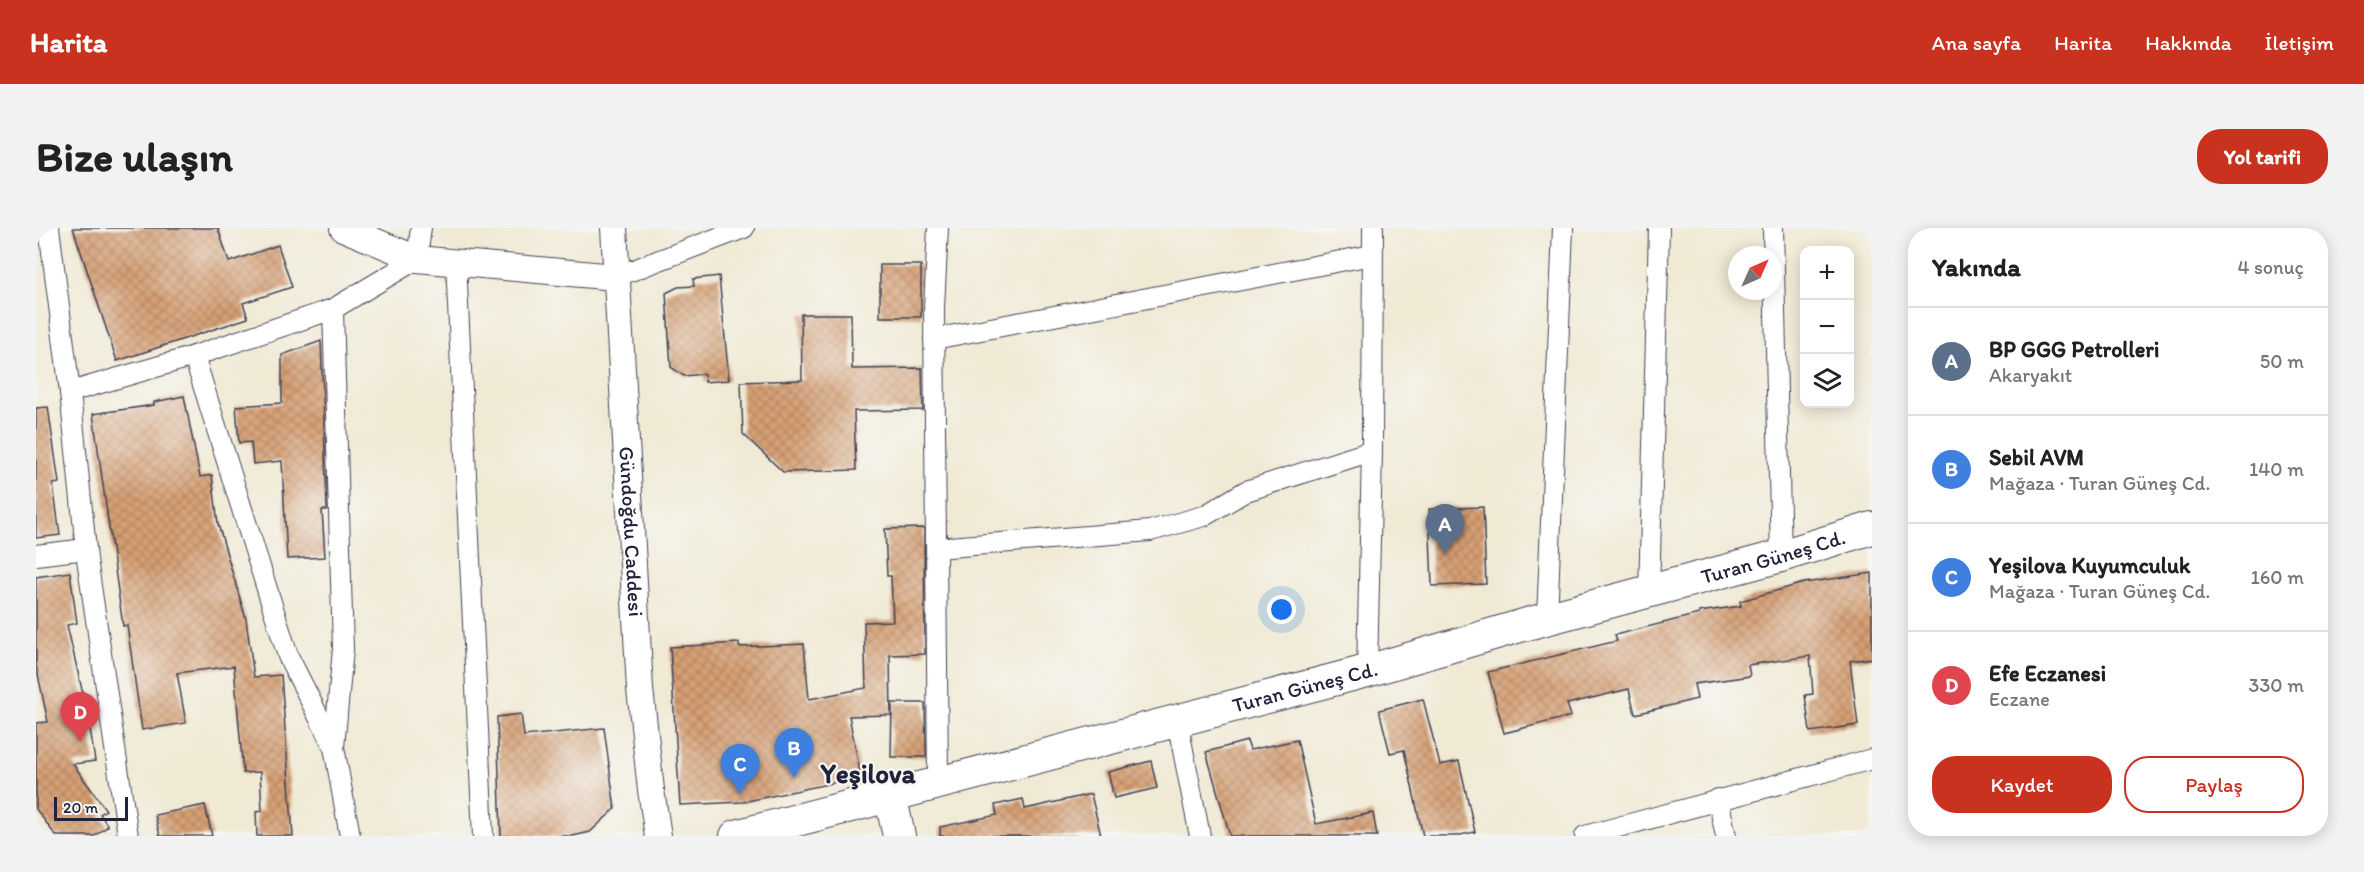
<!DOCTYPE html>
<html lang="tr">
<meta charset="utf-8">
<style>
body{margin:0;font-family:Itim,sans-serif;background:#f2f2f2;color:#222}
.controls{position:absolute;right:18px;top:18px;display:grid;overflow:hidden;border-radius:12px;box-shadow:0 3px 15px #0003}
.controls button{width:54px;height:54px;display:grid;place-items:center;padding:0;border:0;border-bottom:2px solid #e0e0e0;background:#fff;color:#222;font:30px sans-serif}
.compass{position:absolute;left:1692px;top:18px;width:54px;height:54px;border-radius:50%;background:#fff;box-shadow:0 3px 15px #0003;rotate:45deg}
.scale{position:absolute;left:18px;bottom:15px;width:74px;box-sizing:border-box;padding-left:6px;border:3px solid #22223b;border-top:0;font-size:16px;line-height:21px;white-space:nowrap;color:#22223b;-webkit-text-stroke:4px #f6f6f2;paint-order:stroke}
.you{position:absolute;left:1246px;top:382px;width:21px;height:21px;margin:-15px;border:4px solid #fff;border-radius:50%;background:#1a73e8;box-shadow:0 0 0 9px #1a73e833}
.badge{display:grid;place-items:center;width:39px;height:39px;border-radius:50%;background:#c8321e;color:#fff;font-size:20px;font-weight:700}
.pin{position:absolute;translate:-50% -50px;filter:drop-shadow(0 2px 3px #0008)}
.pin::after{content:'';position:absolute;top:32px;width:21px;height:18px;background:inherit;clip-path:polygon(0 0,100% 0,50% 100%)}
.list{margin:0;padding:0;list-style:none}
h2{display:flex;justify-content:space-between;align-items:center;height:78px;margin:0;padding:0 24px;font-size:26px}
h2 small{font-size:20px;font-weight:400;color:#767676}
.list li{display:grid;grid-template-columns:39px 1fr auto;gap:18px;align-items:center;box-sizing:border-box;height:108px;padding:0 24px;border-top:2px solid #e0e0e0}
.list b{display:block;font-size:22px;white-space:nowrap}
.list p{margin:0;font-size:20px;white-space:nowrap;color:#767676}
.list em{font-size:20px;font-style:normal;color:#767676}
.actions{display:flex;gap:12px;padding:18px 24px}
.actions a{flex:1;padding:14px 0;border:2px solid #c8321e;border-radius:24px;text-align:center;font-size:21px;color:#c8321e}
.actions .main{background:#c8321e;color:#fff}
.icon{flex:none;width:33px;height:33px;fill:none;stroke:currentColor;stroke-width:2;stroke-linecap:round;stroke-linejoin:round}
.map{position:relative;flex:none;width:1836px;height:608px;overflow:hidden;border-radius:24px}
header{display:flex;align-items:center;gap:36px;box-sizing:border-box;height:84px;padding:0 30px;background:#c8321e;color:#fff}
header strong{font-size:28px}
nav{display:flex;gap:33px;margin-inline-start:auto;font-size:21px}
.intro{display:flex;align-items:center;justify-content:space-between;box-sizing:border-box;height:144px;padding:0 36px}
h1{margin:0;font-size:42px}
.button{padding:15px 27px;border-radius:24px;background:#c8321e;color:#fff;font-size:21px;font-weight:700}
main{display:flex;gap:36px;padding:0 36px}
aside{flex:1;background:#fff;border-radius:24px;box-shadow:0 3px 15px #0003}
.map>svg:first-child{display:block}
</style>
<header>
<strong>Harita</strong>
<nav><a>Ana sayfa</a><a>Harita</a><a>Hakkında</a><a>İletişim</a></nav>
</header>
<div class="intro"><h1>Bize ulaşın</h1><a class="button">Yol tarifi</a></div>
<main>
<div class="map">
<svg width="1836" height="608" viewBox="0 0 1836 608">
<defs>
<pattern id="building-cross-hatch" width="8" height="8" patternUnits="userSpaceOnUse" patternTransform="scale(1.5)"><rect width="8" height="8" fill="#d7a075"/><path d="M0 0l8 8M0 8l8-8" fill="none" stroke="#ae8261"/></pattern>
</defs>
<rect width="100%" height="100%" fill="#f6f6f2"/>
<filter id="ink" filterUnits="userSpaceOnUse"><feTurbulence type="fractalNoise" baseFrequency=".0167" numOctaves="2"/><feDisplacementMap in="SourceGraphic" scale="12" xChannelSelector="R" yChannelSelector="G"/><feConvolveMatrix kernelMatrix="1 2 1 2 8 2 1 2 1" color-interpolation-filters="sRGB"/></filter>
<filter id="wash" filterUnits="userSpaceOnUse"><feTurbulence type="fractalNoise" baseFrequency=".008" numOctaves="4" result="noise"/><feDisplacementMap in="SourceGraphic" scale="24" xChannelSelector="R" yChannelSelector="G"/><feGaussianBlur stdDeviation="1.35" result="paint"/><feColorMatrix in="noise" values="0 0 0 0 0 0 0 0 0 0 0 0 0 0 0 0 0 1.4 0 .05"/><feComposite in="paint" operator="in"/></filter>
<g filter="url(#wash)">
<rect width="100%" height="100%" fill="#f0ead5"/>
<g id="blocks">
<g fill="url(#building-cross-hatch)">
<path d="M37 0H182L193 34 242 17 256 59 207 75 212 90 81 133Z"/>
<rect x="844" y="37" width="41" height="52"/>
<path d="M683 48 693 152 669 154 668 146 648 148 635 139 630 65 642 59 658 58 657 51Z"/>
<path d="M765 86H815L816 141 886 140 887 182 818 183 820 242 747 244 707 206 705 154 766 152Z"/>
<path d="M285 113 291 282H286L289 329 251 331 246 233 217 236 215 214 203 215 200 178 246 175V127Z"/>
<path d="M148 168 164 249 176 247 182 296 210 391 218 449 245 447 257 608H221L220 584 226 583 224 544 207 545 198 438 141 445 150 495 106 502 91 397 87 398 57 186 118 177V174Z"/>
<path d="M12 179 23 255 17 256 24 307 0 310V180Z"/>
<path d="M1447 279 1450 356 1396 358 1393 281Z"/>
<path d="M888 300 889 426 854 427 855 487 813 488 825 549 707 574 644 577 634 419 703 415V419L768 416 773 471 830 460 828 394 857 393 855 348H851L849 301Z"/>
<path d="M34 344 41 395 31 397 52 488 59 533 37 536 70 582 64 586 72 598 58 608H20L0 581V495L12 494 0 437V349Z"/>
<path d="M1836 345V430L1814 433 1822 497 1774 504 1769 467 1777 466 1774 428 1712 437 1714 448 1658 456 1661 471 1599 486 1593 461 1531 476 1535 488 1468 505 1452 444 1581 413 1579 407 1663 386V384L1705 378 1704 373 1768 355Z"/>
<path d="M1387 471 1404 537 1423 533 1439 604 1419 608H1387L1368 522 1354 525 1343 482Z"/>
<path d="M856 475H889L890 529H855Z"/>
<path d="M485 486 488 508 568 500 579 581 554 604 537 608H465L461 489Z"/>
<path d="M1261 512 1280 596 1337 585 1341 608H1194L1170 524 1211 513 1214 522Z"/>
<path d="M1115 533 1121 560 1078 570 1072 544Z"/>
<path d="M1055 566 1065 608H904V599L961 587 959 577 987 571 989 581Z"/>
<path d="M169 577 176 608H124L119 587Z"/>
</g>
</g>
</g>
<g filter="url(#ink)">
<use href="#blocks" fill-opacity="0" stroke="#414052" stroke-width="1.5"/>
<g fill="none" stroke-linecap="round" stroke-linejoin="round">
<defs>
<g id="minor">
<path d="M13 0 34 164 51 331 92 608"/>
<path d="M902 0 898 80 902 554"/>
<path d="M1737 0 1745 328"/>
<path d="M420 34 447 608"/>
<path d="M579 49 708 0"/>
<path d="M297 81 307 421 298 519 314 608"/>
<path d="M898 111 1336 27"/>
<path d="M158 128 252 428 298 519"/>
<path d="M34 164 158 128 297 81 381 31 385 0"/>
<path d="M900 320 1114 303 1168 288 1210 263 1336 223"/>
<path d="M0 327 50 321"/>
<path d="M1613 365 1623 0"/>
<path d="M1511 392 1527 0"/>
<path d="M1331 443 1336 223 1337 0"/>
<path d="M1141 492 1164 608"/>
<path d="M1682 571 1690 608"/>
<path d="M1549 608 1836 531"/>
</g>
<g id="tertiary">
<path d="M307 0 381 31 579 49"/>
<path id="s1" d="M578 0 604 461 615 562 622 608"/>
</g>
<g id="primary">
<path d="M854 567 863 608"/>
<path id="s2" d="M700 608 1331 443 1491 396 1745 328 1836 300"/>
</g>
</defs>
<use href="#minor" stroke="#414052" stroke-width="22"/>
<use href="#tertiary" stroke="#414052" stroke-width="28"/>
<use href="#primary" stroke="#414052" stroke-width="34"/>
<use href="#minor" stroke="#fff" stroke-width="20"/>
<use href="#tertiary" stroke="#fff" stroke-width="26"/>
<use href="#primary" stroke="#fff" stroke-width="32"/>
</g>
</g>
<g text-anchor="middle" stroke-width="4.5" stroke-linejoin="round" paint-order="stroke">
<g font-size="21" fill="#22223b" stroke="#f6f6f2">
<text dy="7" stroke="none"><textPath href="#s1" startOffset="304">Gündoğdu Caddesi</textPath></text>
<text dy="7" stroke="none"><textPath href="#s2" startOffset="1074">Turan Güneş Cd.</textPath></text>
<text dy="7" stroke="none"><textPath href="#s2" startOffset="588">Turan Güneş Cd.</textPath></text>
</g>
<g font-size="27" font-weight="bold" fill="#22223b" stroke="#f6f6f2">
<text x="832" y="555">Yeşilova</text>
</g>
</g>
</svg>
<div class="controls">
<button>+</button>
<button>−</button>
<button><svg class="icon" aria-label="layers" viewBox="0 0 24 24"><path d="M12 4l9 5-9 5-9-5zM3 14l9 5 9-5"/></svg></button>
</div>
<svg class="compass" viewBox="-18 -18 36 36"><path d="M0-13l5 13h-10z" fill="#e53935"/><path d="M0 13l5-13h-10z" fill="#767676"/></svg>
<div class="scale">20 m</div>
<div class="you"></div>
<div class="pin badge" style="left:1409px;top:326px;background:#5c6f8a">A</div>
<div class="pin badge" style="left:758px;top:550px;background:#3f7fe0">B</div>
<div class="pin badge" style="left:704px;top:566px;background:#3f7fe0">C</div>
<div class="pin badge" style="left:44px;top:514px;background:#e0444e">D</div>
</div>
<aside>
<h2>Yakında<small>4 sonuç</small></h2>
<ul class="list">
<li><span class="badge" style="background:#5c6f8a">A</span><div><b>BP GGG Petrolleri</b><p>Akaryakıt</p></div><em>50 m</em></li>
<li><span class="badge" style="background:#3f7fe0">B</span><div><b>Sebil AVM</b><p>Mağaza · Turan Güneş Cd.</p></div><em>140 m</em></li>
<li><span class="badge" style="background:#3f7fe0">C</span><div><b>Yeşilova Kuyumculuk</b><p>Mağaza · Turan Güneş Cd.</p></div><em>160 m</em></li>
<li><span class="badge" style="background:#e0444e">D</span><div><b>Efe Eczanesi</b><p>Eczane</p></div><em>330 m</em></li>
</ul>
<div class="actions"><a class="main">Kaydet</a><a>Paylaş</a></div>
</aside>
</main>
